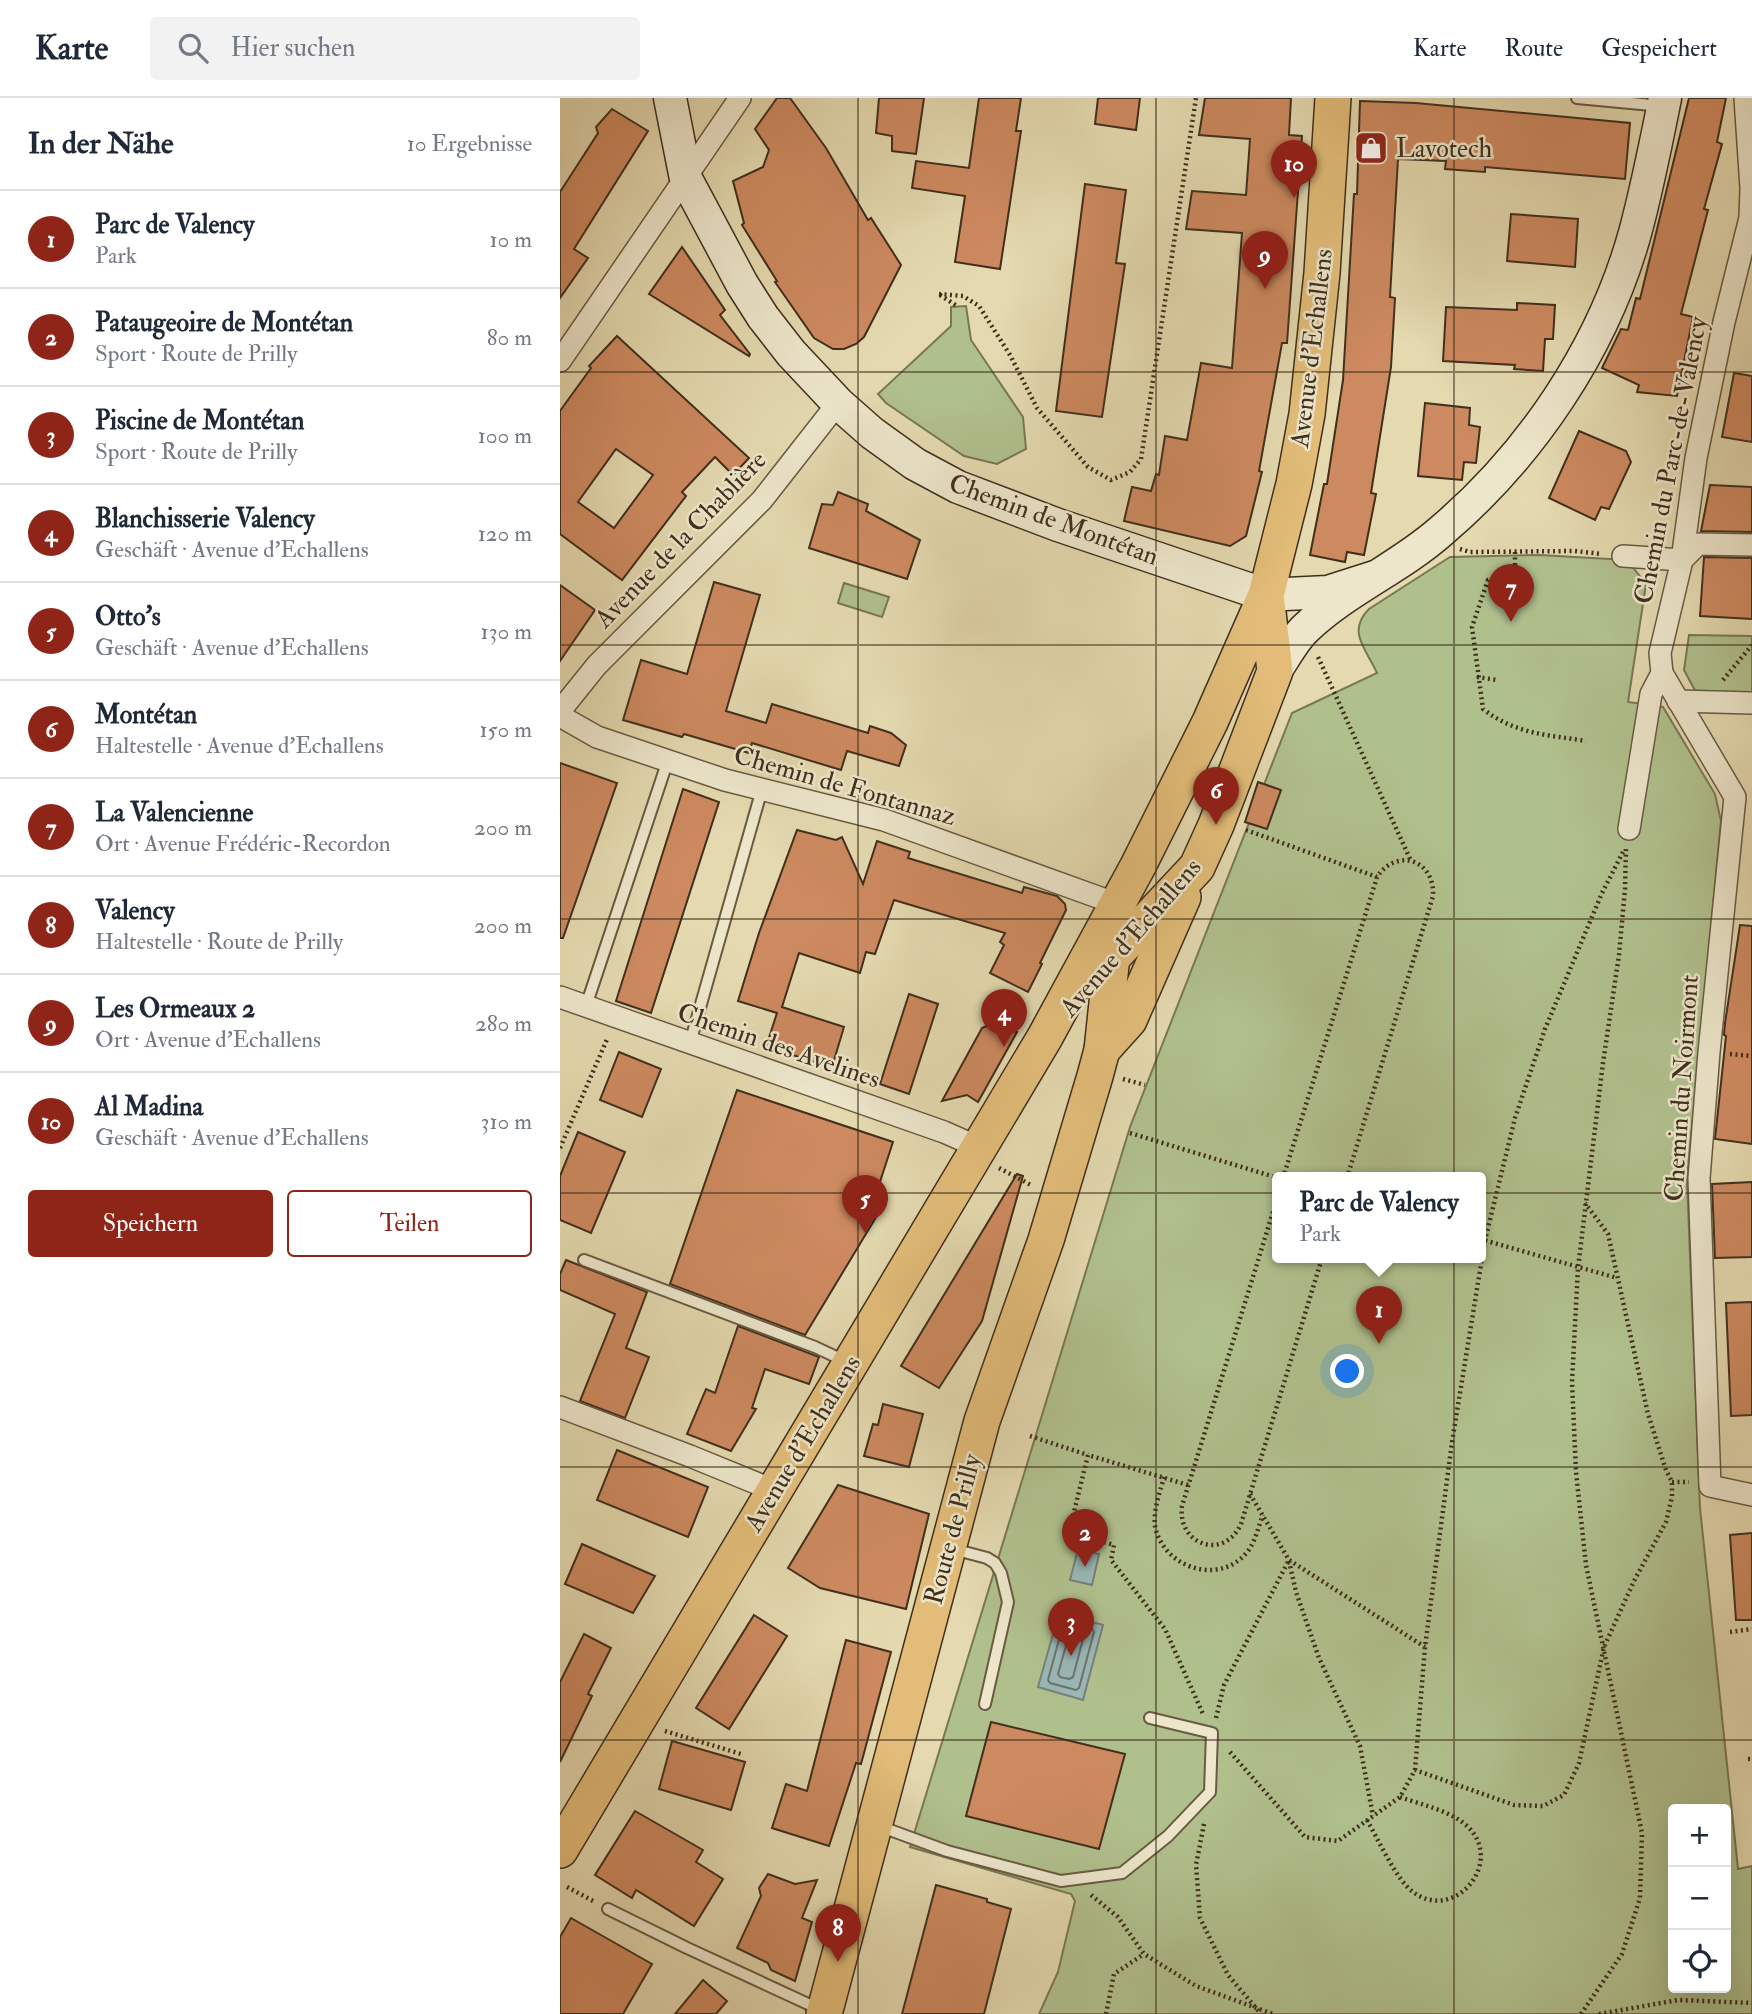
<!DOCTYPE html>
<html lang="de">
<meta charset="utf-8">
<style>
body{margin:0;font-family:"IM FELL Double Pica",serif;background:#f2f2f3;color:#1f2937}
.controls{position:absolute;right:21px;bottom:21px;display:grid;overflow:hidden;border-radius:7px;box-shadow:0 7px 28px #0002}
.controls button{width:63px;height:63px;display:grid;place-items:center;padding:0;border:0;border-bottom:2px solid #e0e1e3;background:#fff;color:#1f2937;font:35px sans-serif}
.you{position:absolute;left:788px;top:1274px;width:24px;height:24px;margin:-18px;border:5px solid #fff;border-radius:50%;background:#1a73e8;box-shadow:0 0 0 10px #1a73e833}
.badge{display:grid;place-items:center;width:46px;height:46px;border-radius:50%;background:#8f2418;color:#fff;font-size:23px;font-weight:700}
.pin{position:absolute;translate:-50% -58px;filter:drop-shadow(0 2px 4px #0008)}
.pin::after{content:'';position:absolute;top:37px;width:24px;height:21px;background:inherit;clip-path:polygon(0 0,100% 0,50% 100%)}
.popup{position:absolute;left:712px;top:1074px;width:214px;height:91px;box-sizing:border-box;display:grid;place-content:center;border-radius:7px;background:#fff;filter:drop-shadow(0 2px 5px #0005);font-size:23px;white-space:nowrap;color:#747a83}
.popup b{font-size:26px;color:#1f2937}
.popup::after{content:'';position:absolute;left:50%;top:100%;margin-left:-14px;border:14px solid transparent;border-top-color:#fff}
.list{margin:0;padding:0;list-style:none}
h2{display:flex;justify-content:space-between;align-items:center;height:91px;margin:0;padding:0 28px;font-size:30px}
h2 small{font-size:23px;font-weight:400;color:#747a83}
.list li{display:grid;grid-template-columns:46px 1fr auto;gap:21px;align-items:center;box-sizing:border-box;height:98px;padding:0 28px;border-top:2px solid #e0e1e3}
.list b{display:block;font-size:26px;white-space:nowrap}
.list p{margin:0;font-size:23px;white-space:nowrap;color:#747a83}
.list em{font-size:23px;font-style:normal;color:#747a83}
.actions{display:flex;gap:14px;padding:21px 28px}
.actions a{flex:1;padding:16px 0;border:2px solid #8f2418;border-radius:7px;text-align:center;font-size:24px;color:#8f2418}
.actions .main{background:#8f2418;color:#fff}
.icon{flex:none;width:38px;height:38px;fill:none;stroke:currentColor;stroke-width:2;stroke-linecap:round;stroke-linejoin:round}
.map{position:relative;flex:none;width:1192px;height:1916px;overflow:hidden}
header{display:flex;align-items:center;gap:42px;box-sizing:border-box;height:98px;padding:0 35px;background:#fff;border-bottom:2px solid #e0e1e3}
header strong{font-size:33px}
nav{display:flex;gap:38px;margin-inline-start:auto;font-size:24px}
.search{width:490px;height:63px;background:#f2f2f3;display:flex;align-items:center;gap:18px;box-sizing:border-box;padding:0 24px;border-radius:7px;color:#747a83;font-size:26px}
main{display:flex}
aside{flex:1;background:#fff}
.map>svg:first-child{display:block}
</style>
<header>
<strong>Karte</strong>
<div class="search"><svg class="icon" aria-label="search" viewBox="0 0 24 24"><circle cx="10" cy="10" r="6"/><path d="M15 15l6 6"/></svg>Hier suchen</div>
<nav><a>Karte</a><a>Route</a><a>Gespeichert</a></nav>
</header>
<main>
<aside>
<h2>In der Nähe<small>10 Ergebnisse</small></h2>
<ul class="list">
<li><span class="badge">1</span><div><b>Parc de Valency</b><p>Park</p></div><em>10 m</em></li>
<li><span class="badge">2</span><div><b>Pataugeoire de Montétan</b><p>Sport · Route de Prilly</p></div><em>80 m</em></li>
<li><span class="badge">3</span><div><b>Piscine de Montétan</b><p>Sport · Route de Prilly</p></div><em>100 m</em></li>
<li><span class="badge">4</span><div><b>Blanchisserie Valency</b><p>Geschäft · Avenue d'Echallens</p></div><em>120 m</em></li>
<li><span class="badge">5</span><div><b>Otto's</b><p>Geschäft · Avenue d'Echallens</p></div><em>130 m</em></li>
<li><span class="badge">6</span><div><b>Montétan</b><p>Haltestelle · Avenue d'Echallens</p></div><em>150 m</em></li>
<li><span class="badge">7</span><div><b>La Valencienne</b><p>Ort · Avenue Frédéric-Recordon</p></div><em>200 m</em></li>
<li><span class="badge">8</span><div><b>Valency</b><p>Haltestelle · Route de Prilly</p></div><em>200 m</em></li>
<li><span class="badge">9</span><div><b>Les Ormeaux 2</b><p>Ort · Avenue d'Echallens</p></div><em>280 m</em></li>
<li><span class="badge">10</span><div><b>Al Madina</b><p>Geschäft · Avenue d'Echallens</p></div><em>310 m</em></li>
</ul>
<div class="actions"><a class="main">Speichern</a><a>Teilen</a></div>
</aside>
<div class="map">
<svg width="1192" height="1916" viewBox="0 0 1192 1916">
<rect width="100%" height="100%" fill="#e4d9af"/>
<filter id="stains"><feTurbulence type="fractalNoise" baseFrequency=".00286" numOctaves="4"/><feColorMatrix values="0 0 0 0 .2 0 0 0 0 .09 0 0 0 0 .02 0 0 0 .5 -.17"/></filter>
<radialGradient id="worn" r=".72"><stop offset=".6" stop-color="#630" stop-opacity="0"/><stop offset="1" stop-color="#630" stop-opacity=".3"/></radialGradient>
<g fill="#b0c08d" stroke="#787855" stroke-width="2" fill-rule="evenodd">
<path d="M406 208 411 242 463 319 466 351 437 366 404 358 326 305 318 296 391 228V209Z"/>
<path d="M980 457 1067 462 1086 486 1068 604 1103 609 1155 696 1161 723 1127 1082 1140 1410 1178 1771 1192 1768V1916H479L498 1874 515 1803 511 1796 350 1749 570 1029 732 615 817 575C807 552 786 534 809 511L890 459ZM718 1080H920V1160H718ZM1113 1711H1166V1890H1113Z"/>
<path d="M284 485 329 499 322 519 278 505Z"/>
<path d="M1129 537 1192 538V614L1145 611 1124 572Z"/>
</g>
<g fill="#9ab7b6" stroke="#768179" stroke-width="2">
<path d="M518 1451 539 1456 532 1487 510 1482Z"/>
<path d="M499 1515 543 1527 523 1602 478 1589Z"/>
</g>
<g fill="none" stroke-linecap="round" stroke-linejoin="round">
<g stroke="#6d736a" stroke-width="2">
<path d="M507 1524 532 1531 534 1534 519 1590 516 1592 490 1585 488 1582 503 1527Z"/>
<path d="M513 1535 521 1537 523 1541 513 1579 509 1581 500 1579 498 1576 509 1537Z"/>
</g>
</g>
<g fill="#cd895f" stroke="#402f1d" stroke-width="2" fill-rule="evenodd">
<path d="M217 0H230L266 50 308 122 311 120 341 167 304 239 296 246 284 251H273L254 240 215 184 217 183 182 127 184 125 173 83 203 69 209 52 195 31Z"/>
<path d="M319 0H364L356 56 332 53V38L316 35Z"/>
<path d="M419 0H461L456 33H461L440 171 395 164 405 98 352 90 356 63 409 70Z"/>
<path d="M538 0H580L576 32 535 26Z"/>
<path d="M645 0H731L729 37 742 38 727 245H722L699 373 702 374 686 438 670 448 564 423 572 389 591 393 596 376 599 377 605 338 627 342 641 265 672 270 682 135 626 131 632 93 686 97 690 41 639 37Z"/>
<path d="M1129 0H1166L1157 44 1162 46 1144 111 1148 112 1121 216 1133 219 1117 298 1077 294 1079 287 1042 270 1061 231 1068 232 1076 200 1080 201Z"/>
<path d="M800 3 856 5 1070 25 1065 81 925 69V74L885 71 886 63 838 61 830 199 835 200 831 269 811 395 816 396 804 457 787 454 785 464 750 457 764 386H767L783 282 794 96H797Z"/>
<path d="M52 11 88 33 14 151 28 160 0 200V94L38 35 36 29Z"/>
<path d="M525 86 566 92 556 165 565 166 542 319 496 313Z"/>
<path d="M951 116 1018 121 1015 169 947 163Z"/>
<path d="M122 149 165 212 160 217 190 256 189 258 89 196Z"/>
<path d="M957 205 995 207 993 241H985L983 273 954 271 955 267 883 263 886 209 957 212Z"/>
<path d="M57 238 189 360 173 377 155 359 122 394 126 398 62 482 0 436V313L31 270 29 268ZM56 351 93 377 54 430 18 404Z"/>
<path d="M1174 275 1192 278V344L1162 339Z"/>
<path d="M865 305 910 310 909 327 920 329 916 365 904 364 902 382 858 378Z"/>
<path d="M1019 333 1066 353 1071 364 1049 411 1041 409 1035 422 989 400Z"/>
<path d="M1150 387 1192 389V434L1141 433Z"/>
<path d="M278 394 308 406 306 413 360 442 347 481 249 450 262 406 273 407Z"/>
<path d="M1144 459 1192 460V521L1140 518Z"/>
<path d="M154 484 200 497 166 613 206 625 212 606 308 635 310 628 331 635 346 647 339 668 287 653 281 672 192 645 189 655 124 636 122 639 63 622 81 562 127 576Z"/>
<path d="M0 487 35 512 0 563Z"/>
<path d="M0 665 57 685 3 840H0Z"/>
<path d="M698 684 721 692 707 731 685 724Z"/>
<path d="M123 691 159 704 91 915 56 903Z"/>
<path d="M237 732 276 742 282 739 303 786 317 743 350 754 348 760 462 795 464 789 497 798 505 806 506 812 480 865 482 866 468 894 430 875 444 847 440 844 445 835 334 802 315 856 306 854 300 875 239 855 222 909 284 929 272 969 206 949 217 915 178 903 199 835Z"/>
<path d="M1180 827 1192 828V1046L1155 1041 1166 938 1164 937 1165 925Z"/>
<path d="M349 896 378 906 349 996 320 986Z"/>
<path d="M435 924 457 934 418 1004 407 997 382 1003 422 930Z"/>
<path d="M59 954 101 971 82 1019 40 1002Z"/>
<path d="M177 992 333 1044 316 1096 327 1101 245 1237 110 1186Z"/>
<path d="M18 1034 65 1054 31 1135 0 1122V1078Z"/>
<path d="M457 1076 463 1078 422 1223 379 1290 341 1268Z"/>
<path d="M1192 1084V1159L1155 1160 1152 1086Z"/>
<path d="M6 1162 87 1194 66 1250 89 1259 65 1320 20 1303 55 1216 0 1192V1176Z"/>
<path d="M1192 1204V1317L1171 1318 1166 1205Z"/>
<path d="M178 1228 259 1259 249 1286 205 1271 192 1310 196 1311 171 1353 127 1336 146 1291 155 1295Z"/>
<path d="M323 1306 363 1316 349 1369 304 1358 313 1326 318 1327Z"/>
<path d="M57 1352 148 1389 128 1439 37 1402Z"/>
<path d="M278 1387 369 1416 346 1511 260 1490 228 1470Z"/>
<path d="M1192 1435V1522H1176L1170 1437Z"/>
<path d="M22 1446 95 1478 73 1515 5 1486Z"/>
<path d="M194 1517 227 1538 169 1631 136 1610Z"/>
<path d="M24 1536 51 1550 28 1596 32 1598 0 1664V1584Z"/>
<path d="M286 1542 331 1554 304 1655 301 1666 296 1665 269 1748 212 1730 226 1686 247 1693Z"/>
<path d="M431 1624 565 1656 539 1751 406 1718Z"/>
<path d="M112 1643 185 1664 171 1712 99 1691Z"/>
<path d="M75 1713 143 1752 136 1764 163 1781 134 1828 76 1792 72 1800 35 1777Z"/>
<path d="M208 1776 235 1786 257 1782 242 1820 252 1824 235 1883 211 1872 208 1865 177 1850 201 1798 199 1790Z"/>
<path d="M376 1787 427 1801V1804L451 1811 424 1916H342Z"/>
<path d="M11 1820 92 1866 63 1916H0V1839Z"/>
<path d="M143 1882 167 1903 156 1916H115Z"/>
</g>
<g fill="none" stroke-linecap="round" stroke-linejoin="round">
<defs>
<g id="lane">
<path d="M1017 0 1102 8"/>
<path d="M26 908 108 662"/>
<path d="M130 945 202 691"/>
<path d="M24 1162 255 1249 287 1264"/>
<path d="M393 1451 427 1460 435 1465 441 1475 448 1504 425 1606"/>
<path d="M319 1728 387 1753 501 1783 562 1775 608 1738 650 1694 652 1635 590 1620"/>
<path d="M48 1811 127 1850 259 1911"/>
</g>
<g id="street">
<path d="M0 263 180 0"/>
<path d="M1063 458 1122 462 1138 446 1192 447"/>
<path d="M1102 575 1175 699 1149 954 1139 1080 1150 1388 1192 1397"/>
<path d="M1118 603 1192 605"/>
<path d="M0 613 37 567 202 402 278 305"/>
<path d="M0 618 37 639 165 682 324 722 557 806"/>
<path d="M1069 731 1091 596 1102 575 1100 555 1122 462 1136 360 1164 224 1190 120 1191 90 1185 0"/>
<path d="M0 899 384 1034 418 1049"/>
<path d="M0 1309 130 1358 213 1392"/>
</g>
<g id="secondary">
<path d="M110 0 126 81 182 186 203 219 231 255 278 305 312 335 355 366 398 389 498 427 706 497 768 494 815 479"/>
<path d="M715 573C725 559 734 541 746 530 786 492 839 470 880 434 971 357 1043 250 1075 135 1087 91 1096 45 1105 0"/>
</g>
<g id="primary">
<path d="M548 864 637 769 656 727 715 573 706 498"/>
<path d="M542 952 569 922 623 799"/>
<path d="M0 1752 485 939 578 768 650 624 706 497 734 386 747 316 762 175 773 0"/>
<path d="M264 1916 422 1323 486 1142 535 978 542 952 556 820"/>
</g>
</defs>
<use href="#lane" stroke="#695a42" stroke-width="14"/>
<use href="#street" stroke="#695a42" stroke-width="24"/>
<use href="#secondary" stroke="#402f1d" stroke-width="35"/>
<use href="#primary" stroke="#402f1d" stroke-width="38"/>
<g stroke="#402f1d" stroke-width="4.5" stroke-dasharray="2 3.5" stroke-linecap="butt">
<path d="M379 196 403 198 419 208 450 257 477 310 528 369 551 382 570 374 581 361 636 0"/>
<path d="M380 197 397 208"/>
<path d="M900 451 910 454 1015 453 1042 456"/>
<path d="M955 454V475L964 488"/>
<path d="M955 475 928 482 912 529 923 611C955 636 988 637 1026 643"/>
<path d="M758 559 851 763"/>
<path d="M917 579 937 582"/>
<path d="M1163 582 1192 547"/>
<path d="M686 732 817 779"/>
<path d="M1170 956 1192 958"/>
<path d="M563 981 585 987"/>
<path d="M570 1035 718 1080"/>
<path d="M0 1050 48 939"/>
<path d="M439 1070 471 1087"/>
<path d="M723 1080 817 779C837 749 875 762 873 798L787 1080"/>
<path d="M718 1098 622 1408C617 1447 664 1463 681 1426L762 1160"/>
<path d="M920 1141 1057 1180"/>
<path d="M470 1338 528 1357"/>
<path d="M604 1379C600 1394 593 1412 595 1428 603 1470 660 1489 688 1453 696 1442 698 1429 703 1417"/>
<path d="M1112 1384H1129"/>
<path d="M628 1387 528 1357 509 1434 554 1447 551 1462 605 1531 643 1616"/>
<path d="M690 1396 729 1462 865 1549"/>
<path d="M729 1463 736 1494 759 1560 800 1648 813 1718"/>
<path d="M1170 1534 1192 1531"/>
<path d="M656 1620 664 1587 729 1462"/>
<path d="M105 1633 181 1656"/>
<path d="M670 1654 745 1739 778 1743 840 1699 855 1672 954 1707 983 1708 1004 1697 1019 1665 1044 1549 1074 1483 1106 1424 1112 1399V1384L1106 1372 1088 1316 1048 1136 1025 1105"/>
<path d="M1188 1661H1192"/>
<path d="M855 1672 865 1549 892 1344 925 1142 955 1020 985 931 1042 795 1064 752"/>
<path d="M807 1722C818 1741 837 1783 853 1794 894 1825 945 1765 908 1729 892 1713 862 1707 840 1699"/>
<path d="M644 1726 636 1767 640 1820 668 1877 701 1916"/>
<path d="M7 1789 35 1804"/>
<path d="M531 1797 558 1819 584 1856 636 1888 713 1916"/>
<path d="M546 1916 554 1876 584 1856"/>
<path d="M1021 1916 1062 1856 1080 1800 1082 1735 1026 1467 1016 1374 1012 1284 1018 1170 1043 965 1059 857 1065 791 1066 750"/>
<path d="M1039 1916 1118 1902 1192 1905"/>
</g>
<use href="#lane" stroke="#ede6cb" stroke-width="10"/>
<use href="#street" stroke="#ede6cb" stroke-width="21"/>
<use href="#secondary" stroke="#ede6cb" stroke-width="32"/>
<use href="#primary" stroke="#e2bc78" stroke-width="35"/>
</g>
<path fill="none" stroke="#402f1d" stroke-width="2" stroke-opacity="0.55" d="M298 0V1916M596 0V1916M894 0V1916M0 274H1192M0 547H1192M0 821H1192M0 1095H1192M0 1369H1192M0 1642H1192"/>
<defs>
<symbol id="shop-square" viewBox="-11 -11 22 22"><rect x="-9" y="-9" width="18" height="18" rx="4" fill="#8f2418" stroke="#ede6cb"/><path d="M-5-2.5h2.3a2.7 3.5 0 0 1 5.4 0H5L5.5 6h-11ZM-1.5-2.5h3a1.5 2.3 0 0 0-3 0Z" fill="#fff"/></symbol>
</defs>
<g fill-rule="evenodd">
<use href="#shop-square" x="792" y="31" width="38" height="38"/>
</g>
<g text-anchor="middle" stroke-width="5" stroke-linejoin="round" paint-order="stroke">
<g font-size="26" fill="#402f1d" stroke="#ede6cb" text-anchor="start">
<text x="836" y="59">Lavotech</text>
</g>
<g font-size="26" fill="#402f1d" stroke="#ede6cb">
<text transform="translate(751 250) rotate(-83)" y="9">Avenue d'Echallens</text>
<text transform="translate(1110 362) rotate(-79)" y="9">Chemin du Parc-de-Valency</text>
<text transform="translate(494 421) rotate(20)" y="9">Chemin de Montétan</text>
<text transform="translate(120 441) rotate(-46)" y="9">Avenue de la Chablière</text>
<text transform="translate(285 687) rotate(16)" y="9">Chemin de Fontannaz</text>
<text transform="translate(570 839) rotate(-49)" y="9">Avenue d'Echallens</text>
<text transform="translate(219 947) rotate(19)" y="9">Chemin des Avelines</text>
<text transform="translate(1121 990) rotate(-86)" y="9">Chemin du Noirmont</text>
<text transform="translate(242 1345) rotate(-59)" y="9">Avenue d'Echallens</text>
<text transform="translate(392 1431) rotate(-75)" y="9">Route de Prilly</text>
</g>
</g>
<rect width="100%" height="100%" filter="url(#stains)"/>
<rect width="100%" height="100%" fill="url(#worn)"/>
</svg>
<div class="controls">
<button>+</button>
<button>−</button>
<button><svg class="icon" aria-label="locate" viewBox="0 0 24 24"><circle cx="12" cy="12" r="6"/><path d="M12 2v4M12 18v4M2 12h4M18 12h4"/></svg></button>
</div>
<div class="you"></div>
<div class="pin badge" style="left:819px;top:1246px">1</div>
<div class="popup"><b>Parc de Valency</b>Park</div>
<div class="pin badge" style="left:525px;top:1469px">2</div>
<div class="pin badge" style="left:511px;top:1558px">3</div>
<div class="pin badge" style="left:444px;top:949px">4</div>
<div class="pin badge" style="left:305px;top:1135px">5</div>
<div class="pin badge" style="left:656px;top:727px">6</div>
<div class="pin badge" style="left:951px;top:524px">7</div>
<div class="pin badge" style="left:278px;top:1864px">8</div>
<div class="pin badge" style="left:705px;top:191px">9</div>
<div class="pin badge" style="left:734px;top:100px">10</div>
</div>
</main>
